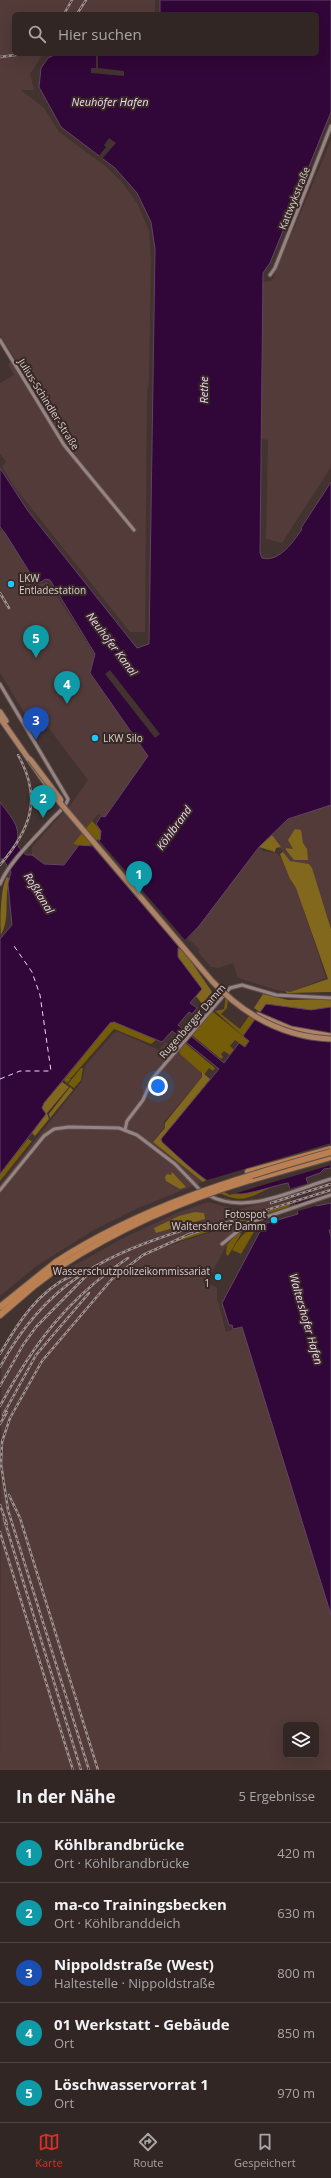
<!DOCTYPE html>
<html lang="de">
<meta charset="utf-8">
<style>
body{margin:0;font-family:"Open Sans",sans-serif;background:#3a2e2c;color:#f1f3f6}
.controls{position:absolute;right:12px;bottom:12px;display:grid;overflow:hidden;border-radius:6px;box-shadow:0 4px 16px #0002}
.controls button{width:36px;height:36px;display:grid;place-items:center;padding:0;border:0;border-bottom:1px solid #4d4341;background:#322624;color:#f1f3f6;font:20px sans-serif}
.you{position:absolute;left:158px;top:1086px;width:14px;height:14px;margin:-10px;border:3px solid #fff;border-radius:50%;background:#1a73e8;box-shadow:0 0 0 6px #1a73e833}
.badge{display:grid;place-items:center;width:26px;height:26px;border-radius:50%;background:#d93025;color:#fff;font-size:13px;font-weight:700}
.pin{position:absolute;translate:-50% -33px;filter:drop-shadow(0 1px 2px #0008)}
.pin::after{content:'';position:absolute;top:21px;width:14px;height:12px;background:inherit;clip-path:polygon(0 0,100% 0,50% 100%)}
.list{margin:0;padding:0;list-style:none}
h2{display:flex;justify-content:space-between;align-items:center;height:52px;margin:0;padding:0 16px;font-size:17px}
h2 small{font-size:13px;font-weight:400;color:#a8a5a6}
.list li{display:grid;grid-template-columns:26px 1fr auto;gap:12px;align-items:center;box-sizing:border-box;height:60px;padding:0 16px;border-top:1px solid #4d4341}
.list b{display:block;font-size:15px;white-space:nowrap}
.list p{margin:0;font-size:13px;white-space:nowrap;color:#a8a5a6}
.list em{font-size:13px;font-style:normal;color:#a8a5a6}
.icon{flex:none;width:22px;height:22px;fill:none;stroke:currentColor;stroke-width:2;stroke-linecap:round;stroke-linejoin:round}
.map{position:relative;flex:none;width:331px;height:1770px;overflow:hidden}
.search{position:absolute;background:#322624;box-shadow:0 4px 16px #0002;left:12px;right:12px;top:12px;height:44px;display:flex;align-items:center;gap:10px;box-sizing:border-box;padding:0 14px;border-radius:6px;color:#a8a5a6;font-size:15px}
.sheet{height:352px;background:#322624}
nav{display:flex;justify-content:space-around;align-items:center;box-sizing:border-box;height:56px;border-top:1px solid #4d4341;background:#322624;font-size:11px;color:#a8a5a6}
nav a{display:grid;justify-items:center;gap:2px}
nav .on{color:#d93025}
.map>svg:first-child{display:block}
</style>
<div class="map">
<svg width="331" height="1770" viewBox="0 0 331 1770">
<rect width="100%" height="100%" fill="#423230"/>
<g fill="#523b39" fill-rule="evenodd">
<path d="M0 0H155V14H14V54H43L30 74 34 90H21L44 108 59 132 104 165 121 181 137 203 149 231 151 261 149 381 147 393 145 632H130L13 485 2 467 6 462 0 454V383L14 375 8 364 14 360 16 364 18 363 0 335Z"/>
<path d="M331 140V467L282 543 266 539 268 440 260 439 261 282 272 281Z"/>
<path d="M0 530 5 533 37 585 47 582 50 585 94 654 90 673 148 756 105 817 98 814 73 844 79 845 64 865 44 864 32 855V847L71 804 88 780 41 718 37 720 34 715 28 719 0 673Z"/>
<path d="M331 805V928L312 870 288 860 272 835 289 819Z"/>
<path d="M259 847 263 851 276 853 283 859 292 884 297 889 326 978 290 992 276 990 241 979 237 976 233 963 218 968 211 967 198 952 200 950 188 939Z"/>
<path d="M119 1032 159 1050 165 1043H171L179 1050 180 1054 201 1071 202 1077 164 1122 165 1127 153 1141 203 1182 138 1208 94 1230 35 1267 0 1296V1185L82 1081 85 1066 114 1033Z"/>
<path d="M331 1183V1192L182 1238 164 1247 233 1225 237 1234 227 1245 208 1279V1283L217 1288V1298L226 1332 242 1326 331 1615V1770H0L1 1349 23 1315 40 1297 59 1280 69 1274 66 1270 121 1239 177 1213 208 1202 237 1210ZM286 1725H316V1755H286Z"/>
</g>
<g fill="#745c09">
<path d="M92 821 101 831 100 840 88 847 73 844Z"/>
<path d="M226 996 228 998 227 1008 221 1014 240 1029 249 1016 255 1019 243 1036 215 1011 224 1009Z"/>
<path d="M212 1011 249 1041 244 1047 235 1040 230 1046 234 1050 230 1055 224 1051 221 1054 223 1057 221 1059 192 1035Z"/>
<path d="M114 1022 156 1040 151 1044 114 1029 71 1078 68 1077 71 1079 67 1083 64 1080 110 1023Z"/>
<path d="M185 1043 215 1068 213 1071 209 1068 204 1075 180 1054 179 1050Z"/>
<path d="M81 1068H83L81 1080 74 1088 68 1084Z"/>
<path d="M28 1139 32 1141 0 1181V1174Z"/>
<path d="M215 1186 238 1194 274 1186C247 1198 244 1205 215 1191Z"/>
<path d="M291 1204 288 1207 163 1246 182 1238Z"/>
<path d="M261 1225 255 1230 241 1254 232 1250C239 1238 247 1228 261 1225Z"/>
<path d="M239 1231 241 1234 228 1256 226 1254 227 1245Z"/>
</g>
<g fill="#81681c">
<path d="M295 829 301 830 303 843 307 849 308 860H294L286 850V848L293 849 288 840Z"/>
<path d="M272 835 281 847 276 848 275 852 259 847Z"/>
<path d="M283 852 290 861 309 864 312 868 331 929V992L287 993 285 991 290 992 328 979 296 888 290 879 280 854Z"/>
<path d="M7 877 10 879C3 898 11 917 1 935 0 924 0 887 7 877Z"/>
<path d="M180 945 212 992 202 1004 196 996 202 989 178 957 177 953Z"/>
<path d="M263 994 288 1000 331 999V1007L311 1010 267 1004 260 1012 254 1008Z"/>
<path d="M202 1072 210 1079 161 1139 162 1142 206 1180 203 1182 153 1142 165 1128V1123L202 1077Z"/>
<path d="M62 1082 69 1087 47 1113 49 1119 35 1136 32 1133 46 1114 42 1108 44 1103Z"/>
<path d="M70 1087 73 1090 50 1118 49 1114Z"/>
<path d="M172 1172 186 1187 180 1189 166 1181 165 1177 167 1174 171 1175Z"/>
<path d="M195 1212 204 1213 205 1219 156 1233 154 1228 179 1216Z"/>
</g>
<g fill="#310638" stroke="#644366">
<path d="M160 0H331V112L270 263 263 273 260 553 262 558C279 563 294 541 302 529L301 528 331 482V805L288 819 259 847 199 926 178 948V957L202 989 190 1003 197 1008 192 1014 189 1012 178 1025 185 1031 180 1037 172 1031 162 1042 114 1022 110 1023 44 1103 42 1108 46 1114 0 1174V939L12 925 8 884 11 872 3 859H0V802C5 809 15 820 17 829 20 843 11 841 26 855H32L44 864 64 865 79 845 92 846 100 840 101 831 96 824 101 816 105 817 148 756 90 673 95 654 50 580 46 579 37 584 5 533 0 527V468L28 511 137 648 149 644 155 249 151 222 137 193 115 168 61 127 39 87 41 68 48 58 56 54H317V14H160Z"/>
<path d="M266 1004 311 1010 331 1007V1168L324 1169 320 1173 306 1178 316 1206 331 1203V1230H329L331 1237V1615L242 1327 233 1329 232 1325H229L222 1303 264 1224 298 1214 288 1183C276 1185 248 1195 237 1194 214 1193 179 1157 162 1142L161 1139 219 1069 186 1042 191 1036 224 1063 239 1043 245 1047 249 1041 243 1036Z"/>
</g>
<g fill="#423230">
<path d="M96 54H98V68L124 71V76L91 73V68H96Z"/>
<path d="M109 138 116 143 101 160 98 157 106 147 104 145Z"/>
<path d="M110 670 160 734 155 738 105 674Z"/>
<path d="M98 839 186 941 180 949 91 845Z"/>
<path d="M331 1143V1165L230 1195 204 1181Z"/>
<path d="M309 1183 312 1191 291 1198 288 1189Z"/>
<path d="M312 1192 314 1198 293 1204 291 1198Z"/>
<path d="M314 1199 316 1206 295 1212 293 1205Z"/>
</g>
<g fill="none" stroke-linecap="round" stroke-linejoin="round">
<path stroke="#310638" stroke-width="3" d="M180 1032 192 1042"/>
<path stroke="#f2d7f6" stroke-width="1" stroke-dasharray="5 4" stroke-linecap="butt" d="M0 1079 20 1071H51L40 995 32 972 14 946"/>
<defs>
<g id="street">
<path d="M270 275 275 268 331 126"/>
<path d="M0 340 64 445 134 530"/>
<path d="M0 684 68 799C66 808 57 813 51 820 35 838 9 862 0 884"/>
<path d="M125 1130 127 1121 143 1100 152 1079 230 988 242 985 276 995 331 998"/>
<path d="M0 1190 44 1136 54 1129 69 1127 119 1128 137 1135 175 1164 201 1191"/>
<path d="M208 1195C246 1216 292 1190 331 1179"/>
<path d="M222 1244 248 1223 331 1195"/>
</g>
<g id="primary">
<path d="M0 712 6 721"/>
<path d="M0 718 56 798"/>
<path d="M258 1015 291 1029 331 1036"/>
</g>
<g id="highway">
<path d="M248 1172 331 1149"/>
<path d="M250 1180 331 1157"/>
<path d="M0 1307 56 1262"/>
<path d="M0 1315 35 1285 59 1267"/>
</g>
</defs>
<use href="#street" stroke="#5e504f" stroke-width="5"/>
<use href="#primary" stroke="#5e504f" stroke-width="7"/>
<use href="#highway" stroke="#5e504f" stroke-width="8"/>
<use href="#street" stroke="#978482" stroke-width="3"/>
<use href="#primary" stroke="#ad8265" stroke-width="5"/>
<use href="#highway" stroke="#bb8052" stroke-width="6"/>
<defs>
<g id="rail">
<path d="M64 14 72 0"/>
<path d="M77 14 86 0"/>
<path d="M0 57 23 54"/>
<path d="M0 593 9 608"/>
<path d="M0 865C30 830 43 799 18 755"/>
<path d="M271 1203 331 1184"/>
<path d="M187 1235 331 1190"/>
<path d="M0 1354C17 1324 38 1291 71 1276"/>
<path d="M0 1367C46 1282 103 1255 193 1227"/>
<path d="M0 1386 23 1345 36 1327 87 1275"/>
<path d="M0 1406C34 1343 68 1298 128 1258"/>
<path d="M3 1415 36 1355 89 1293"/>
<path d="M0 1424 7 1412"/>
<path d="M9 1495 20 1518 98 1770"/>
<path d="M0 1505 7 1524"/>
<path d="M4 1519 81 1770"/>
<path d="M0 1532 73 1770"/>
<path d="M89 1770 8 1510 1 1464 2 1442 10 1418 42 1361 112 1279 143 1255 192 1233"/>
</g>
</defs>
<use href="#rail" stroke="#9f9291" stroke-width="2.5"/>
<use href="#rail" stroke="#372826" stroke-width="1" stroke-dasharray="3" stroke-linecap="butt"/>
<defs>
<g id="primary-bridge">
<path d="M30 759 61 800"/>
<path d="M56 798 212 981C244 1015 283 1037 331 1039"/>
</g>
<g id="highway-bridge">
<path d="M56 1262C141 1207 234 1179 331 1152"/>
<path d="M59 1267C118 1229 183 1200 250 1180"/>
</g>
</defs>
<use href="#primary-bridge" stroke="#5e504f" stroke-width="7" stroke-linecap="butt"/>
<use href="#highway-bridge" stroke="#5e504f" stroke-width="8" stroke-linecap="butt"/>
<use href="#primary-bridge" stroke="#ad8265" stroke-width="5"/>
<use href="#highway-bridge" stroke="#bb8052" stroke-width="6"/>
</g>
<g fill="#1dc9fc" stroke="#372826" stroke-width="1.5">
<circle cx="11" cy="584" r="4"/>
<circle cx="95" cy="738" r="4"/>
<circle cx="274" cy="1220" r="4"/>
<circle cx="218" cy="1277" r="4"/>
</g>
<g text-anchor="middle" stroke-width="4" stroke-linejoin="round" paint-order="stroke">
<g font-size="10" fill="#dcd1d0" stroke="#372826">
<text transform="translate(294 198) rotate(-68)" y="4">Kattwykstraße</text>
<text transform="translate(49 404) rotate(58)" y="4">Julius-Schindler-Straße</text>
<text transform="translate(192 1021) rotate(-49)" y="4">Rugenberger Damm</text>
</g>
<g font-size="10" fill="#dcd1d0" stroke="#372826" text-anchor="start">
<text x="19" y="582">LKW<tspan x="19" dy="12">Entladestation</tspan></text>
<text x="103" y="742">LKW Silo</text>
<text x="266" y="1218" text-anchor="end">Fotospot<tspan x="266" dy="12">Waltershofer Damm</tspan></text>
<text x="210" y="1275" text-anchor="end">Wasserschutzpolizeikommissariat<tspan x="210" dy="12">1</tspan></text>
</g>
<g font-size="11" font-style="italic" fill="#f2d7f6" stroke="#372826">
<text x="110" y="106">Neuhöfer Hafen</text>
<text transform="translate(204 390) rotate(-90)" y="4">Rethe</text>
<text transform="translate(112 644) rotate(53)" y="4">Neuhöfer Kanal</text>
<text transform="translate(174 828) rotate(-54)" y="4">Köhlbrand</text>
<text transform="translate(39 893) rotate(58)" y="4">Roßkanal</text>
<text transform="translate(306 1319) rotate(74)" y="4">Waltershofer Hafen</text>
</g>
</g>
</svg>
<div class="controls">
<button><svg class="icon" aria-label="layers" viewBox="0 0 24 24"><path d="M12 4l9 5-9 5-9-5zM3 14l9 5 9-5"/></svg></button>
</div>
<div class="you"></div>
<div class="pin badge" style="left:139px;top:894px;background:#0f9aa8">1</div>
<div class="pin badge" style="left:43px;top:818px;background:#0f9aa8">2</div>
<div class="pin badge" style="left:36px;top:740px;background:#1a4fb4">3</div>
<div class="pin badge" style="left:67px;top:704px;background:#0f9aa8">4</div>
<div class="pin badge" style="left:36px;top:658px;background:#0f9aa8">5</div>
<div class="search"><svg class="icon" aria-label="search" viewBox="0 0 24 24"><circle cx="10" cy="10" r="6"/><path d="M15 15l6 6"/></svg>Hier suchen</div>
</div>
<section class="sheet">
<h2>In der Nähe<small>5 Ergebnisse</small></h2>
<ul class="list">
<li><span class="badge" style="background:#0f9aa8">1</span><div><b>Köhlbrandbrücke</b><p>Ort · Köhlbrandbrücke</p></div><em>420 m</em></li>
<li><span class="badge" style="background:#0f9aa8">2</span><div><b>ma-co Trainingsbecken</b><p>Ort · Köhlbranddeich</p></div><em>630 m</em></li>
<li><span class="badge" style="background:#1a4fb4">3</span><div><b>Nippoldstraße (West)</b><p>Haltestelle · Nippoldstraße</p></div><em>800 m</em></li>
<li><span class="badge" style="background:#0f9aa8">4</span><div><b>01 Werkstatt - Gebäude</b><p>Ort</p></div><em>850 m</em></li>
<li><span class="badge" style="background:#0f9aa8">5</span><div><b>Löschwasservorrat 1</b><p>Ort</p></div><em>970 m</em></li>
</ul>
</section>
<nav>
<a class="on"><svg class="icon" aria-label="map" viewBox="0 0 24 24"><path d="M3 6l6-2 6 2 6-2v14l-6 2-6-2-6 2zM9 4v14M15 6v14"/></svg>Karte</a>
<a><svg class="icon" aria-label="directions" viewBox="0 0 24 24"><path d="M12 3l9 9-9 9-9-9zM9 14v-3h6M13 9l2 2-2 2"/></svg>Route</a>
<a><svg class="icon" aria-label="saved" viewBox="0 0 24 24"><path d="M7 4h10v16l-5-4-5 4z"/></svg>Gespeichert</a>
</nav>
